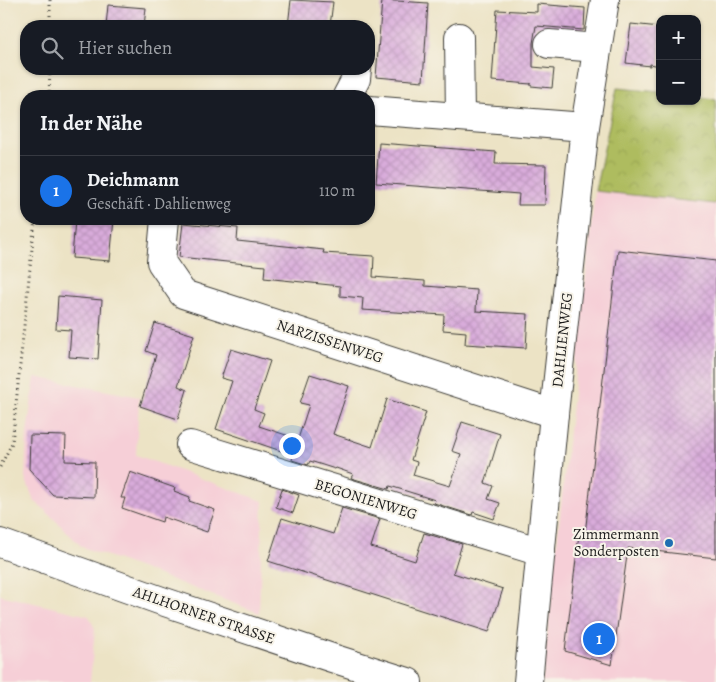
<!DOCTYPE html>
<html lang="de">
<meta charset="utf-8">
<style>
body{margin:0;font-family:Alegreya,serif;background:#20242c;color:#f1f3f6}
.controls{position:absolute;right:15px;top:15px;display:grid;overflow:hidden;border-radius:10px;box-shadow:0 1px 4px #0004}
.controls button{width:45px;height:45px;display:grid;place-items:center;padding:0;border:0;border-bottom:1px solid #363941;background:#171b24;color:#f1f3f6;font:25px sans-serif}
.you{position:absolute;left:291px;top:445px;width:18px;height:18px;margin:-12px;border:4px solid #fff;border-radius:50%;background:#1a73e8;box-shadow:0 0 0 8px #1a73e833}
.badge{display:grid;place-items:center;width:32px;height:32px;border-radius:50%;background:#1a73e8;color:#fff;font-size:16px;font-weight:700}
.pin{position:absolute;translate:-50% -50%;border:2px solid #fff;box-shadow:0 1px 5px #0006}
.list{margin:0;padding:0;list-style:none}
h2{display:flex;justify-content:space-between;align-items:center;height:65px;margin:0;padding:0 20px;font-size:21px}
h2 small{font-size:16px;font-weight:400;color:#9ea1a6}
.list li{display:grid;grid-template-columns:32px 1fr auto;gap:15px;align-items:center;box-sizing:border-box;height:70px;padding:0 20px;border-top:1px solid #363941}
.list b{display:block;font-size:19px;white-space:nowrap}
.list p{margin:0;font-size:16px;white-space:nowrap;color:#9ea1a6}
.list em{font-size:16px;font-style:normal;color:#9ea1a6}
.icon{flex:none;width:28px;height:28px;fill:none;stroke:currentColor;stroke-width:2;stroke-linecap:round;stroke-linejoin:round}
.map{position:relative;flex:none;width:716px;height:682px;overflow:hidden}
.search{position:absolute;background:#171b24;box-shadow:0 1px 4px #0004;left:20px;top:20px;width:355px;height:55px;display:flex;align-items:center;gap:12px;box-sizing:border-box;padding:0 18px;border-radius:20px;color:#9ea1a6;font-size:19px}
.panel{position:absolute;background:#171b24;box-shadow:0 1px 4px #0004;left:20px;top:90px;width:355px;height:135px;border-radius:20px}
.map>svg:first-child{display:block}
</style>
<div class="map">
<svg width="716" height="682" viewBox="0 0 716 682">
<defs>
<pattern id="park-crowns" width="20" height="18" patternUnits="userSpaceOnUse" patternTransform="scale(1.25)"><rect width="20" height="18" fill="#aebc5e"/><path d="M2 6a3 3 0 1 1 6 0M12 15a3 3 0 1 1 6 0" fill="none" stroke="#95a151"/></pattern>
<pattern id="building-cross-hatch" width="8" height="8" patternUnits="userSpaceOnUse" patternTransform="scale(1.25)"><rect width="8" height="8" fill="#d9acdb"/><path d="M0 0l8 8M0 8l8-8" fill="none" stroke="#ba93bb"/></pattern>
</defs>
<rect width="100%" height="100%" fill="#f7f3e8"/>
<filter id="ink" filterUnits="userSpaceOnUse"><feTurbulence type="fractalNoise" baseFrequency=".02" numOctaves="2"/><feDisplacementMap in="SourceGraphic" scale="10" xChannelSelector="R" yChannelSelector="G"/><feConvolveMatrix kernelMatrix="1 2 1 2 8 2 1 2 1" color-interpolation-filters="sRGB"/></filter>
<filter id="wash" filterUnits="userSpaceOnUse"><feTurbulence type="fractalNoise" baseFrequency=".0096" numOctaves="4" result="noise"/><feDisplacementMap in="SourceGraphic" scale="20" xChannelSelector="R" yChannelSelector="G"/><feGaussianBlur stdDeviation="1.12" result="paint"/><feColorMatrix in="noise" values="0 0 0 0 0 0 0 0 0 0 0 0 0 0 0 0 0 1.4 0 .05"/><feComposite in="paint" operator="in"/></filter>
<g filter="url(#wash)">
<rect width="100%" height="100%" fill="#ece3c5"/>
<g fill="#f6cfd7">
<path d="M595 191 714 204 716 199V682H542Z"/>
<path d="M35 377 139 397 136 455 263 501 259 613 130 564 82 547 42 507 34 501 25 477 27 433Z"/>
<path d="M0 595 89 616 95 629 90 682H0Z"/>
</g>
<path fill="url(#park-crowns)" stroke="#656c3d" d="M617 88 660 92V101H697V97L716 99V199L715 204 595 191Z"/>
<g id="blocks">
<g fill="url(#building-cross-hatch)">
<path d="M291 0 333 2 330 26H288Z"/>
<path d="M382 0 428 3 423 81 376 77Z"/>
<path d="M537 4 585 8 584 30 536 26 533 43V67L554 69 552 88 531 86V83V84L492 81 497 10 537 12Z"/>
<path d="M108 5 146 8 144 26H106Z"/>
<path d="M631 24 660 27V66L650 64V66L626 63Z"/>
<path d="M379 143 496 152 495 164 546 165 545 205H518L519 194 376 183Z"/>
<path d="M75 219H114L110 261 72 258Z"/>
<path d="M183 223 238 228 237 241 324 250 323 253 374 256 373 277 425 281V286L477 290 476 311 528 314 526 348 465 344 466 332 443 330 444 315 362 310 363 298 340 296V286L264 278 265 266 179 257Z"/>
<path d="M618 250 716 261V558L628 548 612 665 565 651 579 534H585Z"/>
<path d="M58 296 102 300 98 359 69 357 71 330 56 329Z"/>
<path d="M155 323 194 335 178 386 187 390 178 419 140 406 156 355 146 351Z"/>
<path d="M231 349 270 361 254 409 264 413 259 426 298 439 309 405 300 403 310 374 349 386 333 434 372 447 387 399 426 412 411 460 417 462 413 475 450 486 461 454 452 451 462 422 500 434 485 483 493 486 488 499 500 503 494 519 473 512 472 515 434 503 435 500 390 486 389 489 351 478 353 474 336 468 335 469 310 461 308 465 292 460 293 455 216 429 232 381 221 378Z"/>
<path d="M30 435 66 436 65 461 95 462 94 497 53 495 29 469Z"/>
<path d="M130 472 175 488 174 491 190 497 189 501 215 510 207 532 163 517 162 522 122 508 125 498H121Z"/>
<path d="M282 489 299 495 293 513 276 507Z"/>
<path d="M342 508 380 519 371 547 415 561 424 533 462 544 453 573 503 589 489 632 268 561 282 518 333 534Z"/>
</g>
</g>
</g>
<g filter="url(#ink)">
<use href="#blocks" fill-opacity="0" stroke="#3b3a35" stroke-width="1"/>
<g fill="none" stroke-linecap="round" stroke-linejoin="round">
<defs>
<g id="minor">
<path d="M459 37 460 117"/>
<path d="M549 44 597 48"/>
<path d="M347 96 356 79 357 69"/>
<path d="M369 110 585 127"/>
<path d="M165 219 161 262 183 294 554 414"/>
<path d="M190 445 541 552"/>
<path d="M0 543 159 600 332 658 408 682"/>
<path d="M528 682 554 414 585 127 605 0"/>
</g>
</defs>
<use href="#minor" stroke="#3b3a35" stroke-width="30"/>
<g stroke="#3b3a35" stroke-width="3" stroke-dasharray="1 4" stroke-linecap="butt">
<path d="M50 0V26"/>
<path d="M49 96 50 69"/>
<path d="M0 467 12 443 35 219"/>
</g>
<use href="#minor" stroke="#fff" stroke-width="28"/>
</g>
</g>
<circle fill="#1f6fb2" stroke="#f7f3e8" stroke-width="2" cx="669" cy="543" r="5"/>
<g text-anchor="middle" stroke-width="4" stroke-linejoin="round" paint-order="stroke">
<g font-size="15" fill="#1c1c1c" stroke="#f7f3e8">
<text transform="translate(562 340) rotate(-84)" y="5">DAHLIENWEG</text>
<text transform="translate(330 341) rotate(18)" y="5">NARZISSENWEG</text>
<text transform="translate(366 499) rotate(17)" y="5">BEGONIENWEG</text>
<text transform="translate(204 615) rotate(19)" y="5">AHLHORNER STRASSE</text>
</g>
<g font-size="15" fill="#1c1c1c" stroke="#f7f3e8" text-anchor="end">
<text x="659" y="539">Zimmermann<tspan x="659" dy="17">Sonderposten</tspan></text>
</g>
</g>
</svg>
<div class="controls">
<button>+</button>
<button>−</button>
</div>
<div class="you"></div>
<div class="pin badge" style="left:599px;top:639px">1</div>
<div class="search"><svg class="icon" aria-label="search" viewBox="0 0 24 24"><circle cx="10" cy="10" r="6"/><path d="M15 15l6 6"/></svg>Hier suchen</div>
<section class="panel">
<h2>In der Nähe<small></small></h2>
<ul class="list">
<li><span class="badge">1</span><div><b>Deichmann</b><p>Geschäft · Dahlienweg</p></div><em>110 m</em></li>
</ul>
</section>
</div>
